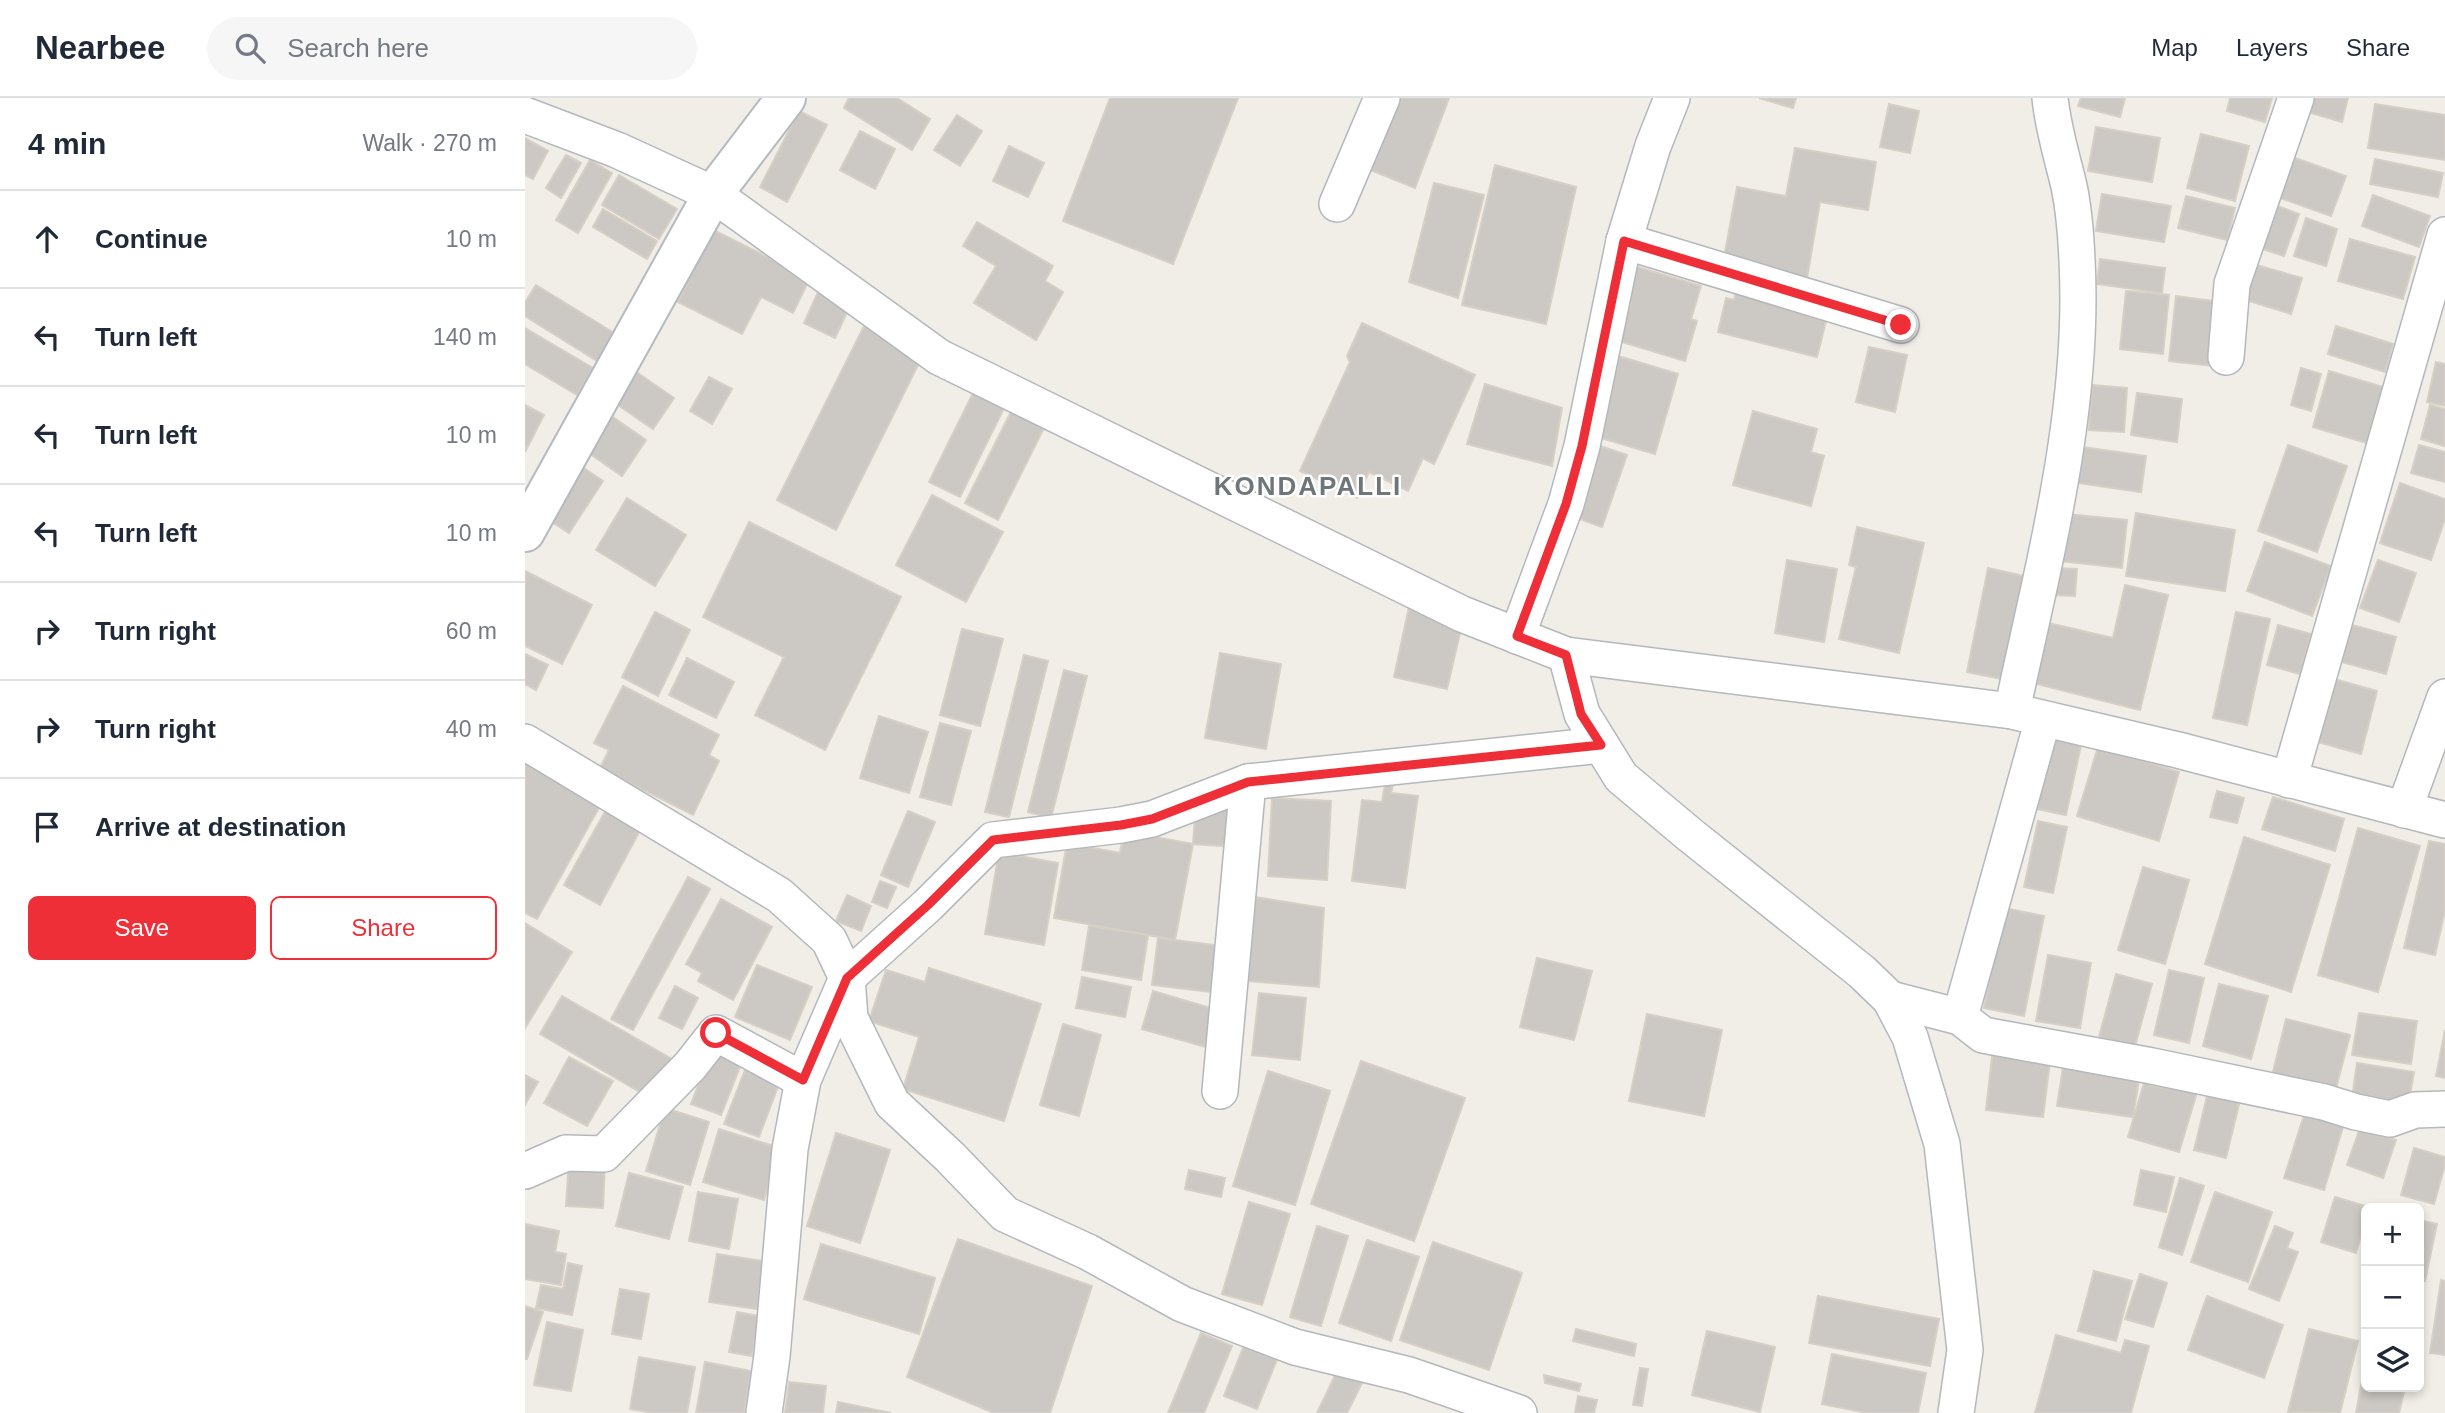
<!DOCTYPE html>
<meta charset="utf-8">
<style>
body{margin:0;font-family:Arial,sans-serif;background:#f6f6f7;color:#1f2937}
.controls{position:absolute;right:21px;bottom:21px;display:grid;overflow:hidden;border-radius:10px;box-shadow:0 4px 10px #0003}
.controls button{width:63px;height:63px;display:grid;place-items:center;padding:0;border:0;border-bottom:2px solid #e0e1e3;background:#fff;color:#1f2937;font:35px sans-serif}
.stop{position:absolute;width:21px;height:21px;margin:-16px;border:5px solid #ee2f37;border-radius:50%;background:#fff}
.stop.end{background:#ee2f37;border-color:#fff;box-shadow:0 2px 7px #0008}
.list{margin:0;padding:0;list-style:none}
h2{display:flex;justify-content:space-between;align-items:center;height:91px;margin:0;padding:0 28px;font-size:30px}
h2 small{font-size:23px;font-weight:400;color:#747a83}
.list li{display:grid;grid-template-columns:46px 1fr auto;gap:21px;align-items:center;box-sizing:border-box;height:98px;padding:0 28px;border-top:2px solid #e0e1e3}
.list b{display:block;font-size:26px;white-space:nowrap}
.list em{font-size:23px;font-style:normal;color:#747a83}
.actions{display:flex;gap:14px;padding:21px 28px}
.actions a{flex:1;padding:16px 0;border:2px solid #ee2f37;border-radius:10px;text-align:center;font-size:24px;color:#ee2f37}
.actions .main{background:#ee2f37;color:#fff}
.icon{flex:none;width:38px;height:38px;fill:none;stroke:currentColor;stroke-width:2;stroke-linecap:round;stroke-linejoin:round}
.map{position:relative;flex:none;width:1920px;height:1315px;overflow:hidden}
header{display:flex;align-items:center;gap:42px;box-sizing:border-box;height:98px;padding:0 35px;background:#fff;border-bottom:2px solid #e0e1e3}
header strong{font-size:33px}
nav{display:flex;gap:38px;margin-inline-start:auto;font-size:24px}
.search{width:490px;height:63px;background:#f6f6f7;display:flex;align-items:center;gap:18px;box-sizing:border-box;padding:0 24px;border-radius:38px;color:#747a83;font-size:26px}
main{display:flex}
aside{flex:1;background:#fff}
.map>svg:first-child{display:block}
</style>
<header>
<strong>Nearbee</strong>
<div class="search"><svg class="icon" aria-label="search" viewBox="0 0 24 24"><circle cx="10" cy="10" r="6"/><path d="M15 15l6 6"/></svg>Search here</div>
<nav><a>Map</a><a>Layers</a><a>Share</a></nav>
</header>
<main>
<aside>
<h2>4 min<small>Walk · 270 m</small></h2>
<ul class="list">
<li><svg class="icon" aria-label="ahead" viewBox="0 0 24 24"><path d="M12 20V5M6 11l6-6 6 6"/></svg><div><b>Continue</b></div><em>10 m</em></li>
<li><svg class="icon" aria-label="left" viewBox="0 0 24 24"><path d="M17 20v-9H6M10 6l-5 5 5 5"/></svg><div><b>Turn left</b></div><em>140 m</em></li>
<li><svg class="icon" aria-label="left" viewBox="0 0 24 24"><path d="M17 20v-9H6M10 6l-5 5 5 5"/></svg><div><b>Turn left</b></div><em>10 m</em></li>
<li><svg class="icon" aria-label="left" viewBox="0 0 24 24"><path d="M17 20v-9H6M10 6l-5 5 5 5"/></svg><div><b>Turn left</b></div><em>10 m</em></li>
<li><svg class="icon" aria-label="right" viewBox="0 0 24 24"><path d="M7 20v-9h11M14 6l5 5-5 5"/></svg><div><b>Turn right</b></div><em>60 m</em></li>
<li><svg class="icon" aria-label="right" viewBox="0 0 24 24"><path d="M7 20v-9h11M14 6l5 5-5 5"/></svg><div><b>Turn right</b></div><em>40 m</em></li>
<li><svg class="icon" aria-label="arrive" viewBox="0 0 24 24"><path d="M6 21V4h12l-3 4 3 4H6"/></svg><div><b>Arrive at destination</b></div></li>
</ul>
<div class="actions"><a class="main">Save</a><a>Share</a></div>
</aside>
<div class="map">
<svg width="1920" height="1315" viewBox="0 0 1920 1315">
<rect width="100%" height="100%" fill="#f1ede7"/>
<g fill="#ccc8c3" stroke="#d6cfc5" stroke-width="2">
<path d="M324 0H372L405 21 387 52 319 10Z"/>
<path d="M585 0H713L648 166 538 123Z"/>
<path d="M861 0H924L890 90 833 67Z"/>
<path d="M1234 0H1271L1268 10Z"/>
<path d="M1556 0H1600L1595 19 1553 8Z"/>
<path d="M1705 0H1747L1740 24 1702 13Z"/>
<path d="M1779 0H1823L1817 24 1776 12Z"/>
<path d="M1364 6 1394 13 1385 55 1355 49Z"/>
<path d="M1850 6 1920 17V62L1843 50Z"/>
<path d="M274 13 302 27 262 104 235 89Z"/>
<path d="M432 17 457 33 435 68 409 52Z"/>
<path d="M1571 29 1635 40 1627 84 1563 73Z"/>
<path d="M335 33 370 51 350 91 315 72Z"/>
<path d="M1676 36 1724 48 1710 103 1662 90Z"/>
<path d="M0 40 23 53 8 81 0 77Z"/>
<path d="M484 48 519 65 503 99 468 83Z"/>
<path d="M1270 50 1351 64 1343 112 1295 104 1282 180 1198 165 1212 89 1261 98Z"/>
<path d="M1759 56 1821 78 1806 118 1744 96Z"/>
<path d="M41 57 56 65 36 100 21 90Z"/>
<path d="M1850 61 1918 75 1913 99 1845 86Z"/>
<path d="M65 62 87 75 53 135 31 122Z"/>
<path d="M970 67 1051 89 1021 226 937 207Z"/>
<path d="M94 77 152 111 134 141 77 107Z"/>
<path d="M909 85 959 97 933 200 884 184Z"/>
<path d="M1577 96 1646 108 1639 144 1571 133Z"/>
<path d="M1848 97 1905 118 1894 149 1837 128Z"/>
<path d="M1661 98 1710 110 1702 142 1653 130Z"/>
<path d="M1747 106 1774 116 1759 158 1732 149Z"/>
<path d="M78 111 132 143 122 161 68 129Z"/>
<path d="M1781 120 1812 131 1801 168 1769 158Z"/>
<path d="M452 124 528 168 520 183 538 194 511 242 449 205 471 168 438 148Z"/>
<path d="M188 132 285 180 268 215 236 199 217 236 153 204Z"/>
<path d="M1825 141 1890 159 1878 201 1813 183Z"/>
<path d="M1575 161 1640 170 1637 195 1572 186Z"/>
<path d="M1728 166 1777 180 1766 216 1718 201Z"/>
<path d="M1109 168 1176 188 1166 221 1172 223 1160 263 1094 243 1106 205 1098 203Z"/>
<path d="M11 187 94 238 77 266 0 218V204Z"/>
<path d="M1211 192 1303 215 1292 259 1193 234 1201 200 1209 202Z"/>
<path d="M1601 193 1644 197 1638 256 1595 251Z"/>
<path d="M293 194 324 210 310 240 279 225Z"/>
<path d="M1651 198 1696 204 1689 268 1644 263Z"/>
<path d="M837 225 950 277 909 366 898 360 883 393 844 374 832 400 775 373 825 264 822 258Z"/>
<path d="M339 228 398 257 311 432 252 402Z"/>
<path d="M1811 228 1868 246 1860 274 1803 256Z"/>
<path d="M0 230 68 270 52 297 0 266Z"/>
<path d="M1344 249 1382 257 1370 314 1331 304Z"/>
<path d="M1090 257 1153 276 1130 356 1066 337Z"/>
<path d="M1911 264 1920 266V308L1902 304Z"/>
<path d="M1776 270 1796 276 1786 313 1766 307Z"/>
<path d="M107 271 149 300 128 331 87 303Z"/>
<path d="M1804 273 1861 290 1845 346 1788 329Z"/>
<path d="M184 279 207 291 187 326 165 313Z"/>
<path d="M454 283 485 298 435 399 404 384Z"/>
<path d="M960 286 1037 310 1027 368 942 346Z"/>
<path d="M1567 287 1602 290 1599 334 1564 332Z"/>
<path d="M1612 295 1657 301 1652 344 1606 337Z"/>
<path d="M491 304 524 320 473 422 440 405Z"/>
<path d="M0 307 19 317 0 354Z"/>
<path d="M1905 307 1920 311 1919 348 1896 341Z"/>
<path d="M1228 313 1292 331 1286 354 1299 358 1286 408 1208 387Z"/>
<path d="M82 315 121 342 97 378 58 351Z"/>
<path d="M1066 345 1102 357 1077 429 1043 417Z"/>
<path d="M1763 347 1822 368 1792 454 1733 433Z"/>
<path d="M1894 347 1920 354V384L1886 375Z"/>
<path d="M1551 348 1621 358 1616 394 1546 384Z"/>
<path d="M47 362 78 383 44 435 13 415Z"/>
<path d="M1875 385 1920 401V421L1906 462 1855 445Z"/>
<path d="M407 397 478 434 441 504 371 467Z"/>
<path d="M102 400 161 437 130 488 71 452Z"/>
<path d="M1611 415 1710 432 1700 493 1601 478Z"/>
<path d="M1541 416 1602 422 1597 470 1536 463Z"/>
<path d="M224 424 376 499 300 652 230 617 259 559 178 519Z"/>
<path d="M1332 429 1399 445 1374 555 1314 541 1331 469 1324 467Z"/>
<path d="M1740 444 1806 468 1787 518 1722 493Z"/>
<path d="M1262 462 1312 471 1299 544 1250 535Z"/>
<path d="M1853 462 1891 475 1874 524 1835 510Z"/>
<path d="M1463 470 1503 479 1482 582 1442 574Z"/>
<path d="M1531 470 1552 471 1550 498 1529 497Z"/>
<path d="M0 473 67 507 37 566 0 548Z"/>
<path d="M1600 487 1643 497 1615 612 1504 584 1519 524 1588 540Z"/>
<path d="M884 509 938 522 922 591 869 579Z"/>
<path d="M130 514 165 532 133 598 97 579Z"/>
<path d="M1711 514 1745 521 1722 627 1688 620Z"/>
<path d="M1753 527 1786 536 1775 576 1742 567Z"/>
<path d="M1827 527 1871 539 1861 576 1817 564Z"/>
<path d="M437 531 478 541 455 628 415 617Z"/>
<path d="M695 555 756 566 741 651 680 640Z"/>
<path d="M0 556 23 567 11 592 0 586Z"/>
<path d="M499 557 523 563 484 719 460 714Z"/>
<path d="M162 560 209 584 191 620 144 597Z"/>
<path d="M539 572 562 578 526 720 503 714Z"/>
<path d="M1809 581 1852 593 1836 656 1793 644Z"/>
<path d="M98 588 194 637 184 657 194 663 168 717 75 670 84 652 69 645Z"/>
<path d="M354 618 403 634 384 695 335 680Z"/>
<path d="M415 625 446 633 426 707 395 699Z"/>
<path d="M1528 640 1556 647 1541 717 1512 711Z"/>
<path d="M1573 649 1654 674 1634 743 1552 718Z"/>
<path d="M0 654 80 699 12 821 0 815Z"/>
<path d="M860 686 868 687 866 695 893 698 880 790 827 783 837 702 857 704Z"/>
<path d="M1692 693 1719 700 1712 725 1685 719Z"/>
<path d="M1748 699 1819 721 1810 753 1737 731Z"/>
<path d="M747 700 806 703 802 782 743 778Z"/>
<path d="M671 706 714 710 710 749 668 746Z"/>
<path d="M83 708 118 727 75 807 39 787Z"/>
<path d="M383 713 410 724 383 789 356 777Z"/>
<path d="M1513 723 1542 729 1528 795 1499 789Z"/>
<path d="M1833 730 1895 748 1853 894 1793 877Z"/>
<path d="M599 733 668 746 650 842 529 820 542 745 595 755Z"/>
<path d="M1719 739 1805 767 1766 894 1680 866Z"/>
<path d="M1904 743 1920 746V813L1910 857 1879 850Z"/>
<path d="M474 754 533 765 519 847 460 836Z"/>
<path d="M1618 769 1664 782 1640 866 1593 852Z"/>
<path d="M163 779 185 791 108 932 86 921Z"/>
<path d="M355 783 371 789 362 810 347 804Z"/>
<path d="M322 797 346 808 336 833 311 823Z"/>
<path d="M730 799 799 810 794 889 723 883Z"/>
<path d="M196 801 247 829 208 902 173 883 177 875 161 866Z"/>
<path d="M1479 810 1519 818 1499 918 1459 910Z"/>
<path d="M0 825 47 854 0 930Z"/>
<path d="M564 828 623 837 616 882 557 872Z"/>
<path d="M633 840 698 848 693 895 627 887Z"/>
<path d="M1523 857 1566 865 1555 930 1511 923Z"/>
<path d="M1012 860 1067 873 1049 942 995 929Z"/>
<path d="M232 867 287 889 265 942 210 919Z"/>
<path d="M404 870 516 906 479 1023 378 991 394 939 344 923 361 872 400 884Z"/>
<path d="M1644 872 1679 880 1664 945 1629 937Z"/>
<path d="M1591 876 1627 886 1610 948 1574 939Z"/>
<path d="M557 879 606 889 600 919 551 910Z"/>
<path d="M1694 886 1743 898 1726 961 1678 948Z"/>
<path d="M150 888 173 900 157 931 134 920Z"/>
<path d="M628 893 692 912 681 949 617 931Z"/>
<path d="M734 895 781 900 775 962 727 957Z"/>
<path d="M37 898 147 961 125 1000 15 936Z"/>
<path d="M1834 915 1892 923 1886 966 1827 957Z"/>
<path d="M1122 916 1197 932 1179 1018 1104 1003Z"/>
<path d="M1761 921 1825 937 1810 994 1747 978Z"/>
<path d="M538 926 576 937 554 1018 515 1007Z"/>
<path d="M1920 932V980L1911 978Z"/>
<path d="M188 950 218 961 196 1017 166 1006Z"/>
<path d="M1468 950 1526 956 1518 1019 1461 1012Z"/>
<path d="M44 959 88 983 62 1028 19 1005Z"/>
<path d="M224 962 258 975 234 1039 199 1026Z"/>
<path d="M836 963 940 1000 889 1143 786 1106Z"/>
<path d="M1539 963 1615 975 1608 1019 1532 1008Z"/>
<path d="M1832 965 1889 974 1883 1008 1827 1000Z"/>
<path d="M743 973 805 993 770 1107 708 1088Z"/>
<path d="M0 977 13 984 0 1007Z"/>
<path d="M1639 981 1673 991 1654 1054 1603 1039 1619 985 1637 990Z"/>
<path d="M1684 990 1716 998 1701 1060 1669 1052Z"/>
<path d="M140 1010 184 1024 165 1087 121 1073Z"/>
<path d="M1780 1014 1819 1026 1799 1092 1759 1080Z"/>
<path d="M1835 1030 1871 1042 1858 1080 1822 1067Z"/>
<path d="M194 1031 255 1050 239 1102 178 1084Z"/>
<path d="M311 1035 365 1052 335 1145 282 1128Z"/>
<path d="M1889 1050 1920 1059V1067L1909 1106 1876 1097Z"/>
<path d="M44 1061 80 1063 78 1110 41 1108Z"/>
<path d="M664 1072 700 1080 696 1099 660 1091Z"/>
<path d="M1616 1072 1649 1079 1641 1114 1609 1107Z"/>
<path d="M104 1075 158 1089 144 1141 91 1128Z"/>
<path d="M1655 1080 1679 1088 1657 1157 1634 1149Z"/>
<path d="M173 1094 213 1101 204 1151 164 1143Z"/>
<path d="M1690 1094 1747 1114 1723 1184 1666 1164Z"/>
<path d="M1810 1099 1844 1109 1841 1110V1120L1831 1155 1796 1144Z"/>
<path d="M724 1104 765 1116 737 1207 697 1196Z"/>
<path d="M1894 1122 1912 1126 1900 1183 1894 1182Z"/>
<path d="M0 1126 34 1133 30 1154 41 1156 36 1187 0 1181Z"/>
<path d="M792 1128 823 1138 796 1228 765 1219Z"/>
<path d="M1750 1128 1768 1135 1762 1150 1773 1154 1754 1203 1724 1191Z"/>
<path d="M433 1141 567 1188 525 1315H469L382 1279Z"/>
<path d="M842 1142 894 1159 866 1243 814 1225Z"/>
<path d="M908 1144 997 1175 964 1272 875 1242Z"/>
<path d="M296 1146 410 1180 394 1236 279 1201Z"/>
<path d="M192 1156 238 1163 232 1211 184 1204Z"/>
<path d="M43 1165 57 1168 47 1217 11 1210 16 1187 38 1191Z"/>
<path d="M1569 1173 1607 1183 1591 1243 1553 1233Z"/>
<path d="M1615 1176 1642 1185 1628 1229 1600 1221Z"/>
<path d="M1916 1182 1920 1183V1257L1905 1255Z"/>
<path d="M95 1191 124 1196 116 1241 87 1236Z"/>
<path d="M1293 1198 1414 1221 1405 1268 1284 1245Z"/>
<path d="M1682 1198 1758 1227 1739 1280 1663 1252Z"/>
<path d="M0 1208 18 1214 2 1261H0Z"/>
<path d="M212 1214 234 1218 227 1258 204 1254Z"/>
<path d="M22 1224 58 1232 46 1293 9 1287Z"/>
<path d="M1051 1231 1111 1246 1109 1258 1048 1243Z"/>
<path d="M1784 1231 1833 1243 1815 1315 1763 1314Z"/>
<path d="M1182 1233 1250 1249 1235 1314 1167 1297Z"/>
<path d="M676 1235 707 1248 679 1315H643Z"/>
<path d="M1531 1237 1596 1255 1600 1242 1624 1248 1606 1315H1510Z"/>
<path d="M720 1245 753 1259 732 1311 699 1298Z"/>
<path d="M1307 1256 1401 1275 1393 1315H1342L1297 1306Z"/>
<path d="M114 1259 170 1269 162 1315H128L105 1311Z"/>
<path d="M180 1264 226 1273 219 1315H171Z"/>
<path d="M1840 1266 1841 1289H1880L1874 1315H1831Z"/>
<path d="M814 1269 839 1281 822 1315H792Z"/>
<path d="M1115 1270 1123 1271 1117 1308 1108 1307Z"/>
<path d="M1019 1277 1056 1286 1054 1293 1020 1285Z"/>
<path d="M264 1284 301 1288 298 1315H260Z"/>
<path d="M1053 1298 1072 1302 1069 1315H1050Z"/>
<path d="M313 1304 366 1315H311Z"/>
</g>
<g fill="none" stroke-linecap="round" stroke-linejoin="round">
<defs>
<g id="street">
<path d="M0 17 92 52 188 96 414 259 937 516 1041 557 1487 613 1653 652 1920 722"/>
<path d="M812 106 857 0"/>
<path d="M1099 143 1376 227"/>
<path d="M1701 259 1707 186 1771 0"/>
<path d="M992 538 1041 406 1057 348 1099 143 1128 48 1147 0"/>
<path d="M1041 557 1057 616 1096 679 1164 736 1337 874 1365 901 1385 939 1417 1046 1440 1252 1431 1315"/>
<path d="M1487 613C1518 466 1560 315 1552 162 1551 138 1549 112 1544 88 1537 59 1528 30 1525 0"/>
<path d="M0 644 254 797 304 842 322 880 325 920 367 1005 425 1059 480 1116 563 1154 657 1206 770 1249 884 1277 994 1315"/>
<path d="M1764 682 1920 137"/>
<path d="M1879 712 1920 599"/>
<path d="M1365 901 1435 919 1458 937 1627 968 1799 1004 1831 1014 1865 1021 1890 1012 1920 1011"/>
<path d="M1435 919 1518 621"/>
<path d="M695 993 723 684"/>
<path d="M0 1073 41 1055 79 1056 165 968 191 935 278 982"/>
<path d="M239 1315 247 1258 265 1051 278 982 322 880 403 807 468 742 596 727 627 721 723 684 1076 647"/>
</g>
<path id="secondary" d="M0 434 188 96 261 0"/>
</defs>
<use href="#street" stroke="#b4b8bc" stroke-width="38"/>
<use href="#secondary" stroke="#b5babf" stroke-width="42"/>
<use href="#street" stroke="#fff" stroke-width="35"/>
<use href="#secondary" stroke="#fff" stroke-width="38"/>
</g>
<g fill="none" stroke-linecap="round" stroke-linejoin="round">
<path stroke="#ee2f37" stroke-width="9" d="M191 935 278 982 322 880 403 807 468 742 596 727 627 721 723 684 1076 647 1056 616 1041 557 992 538 1041 406 1057 348 1099 143 1376 227"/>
</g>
<g text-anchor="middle" stroke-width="5" stroke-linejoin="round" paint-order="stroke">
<g font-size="26" font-weight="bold" letter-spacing="2" fill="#6f767a" stroke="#fff">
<text x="783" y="397">KONDAPALLI</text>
</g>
</g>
</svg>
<div class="controls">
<button>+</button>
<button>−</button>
<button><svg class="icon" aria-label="layers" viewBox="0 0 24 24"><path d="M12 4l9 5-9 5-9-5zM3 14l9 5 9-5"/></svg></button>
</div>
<div class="stop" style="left:191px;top:935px"></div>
<div class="stop end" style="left:1376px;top:227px"></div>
</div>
</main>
